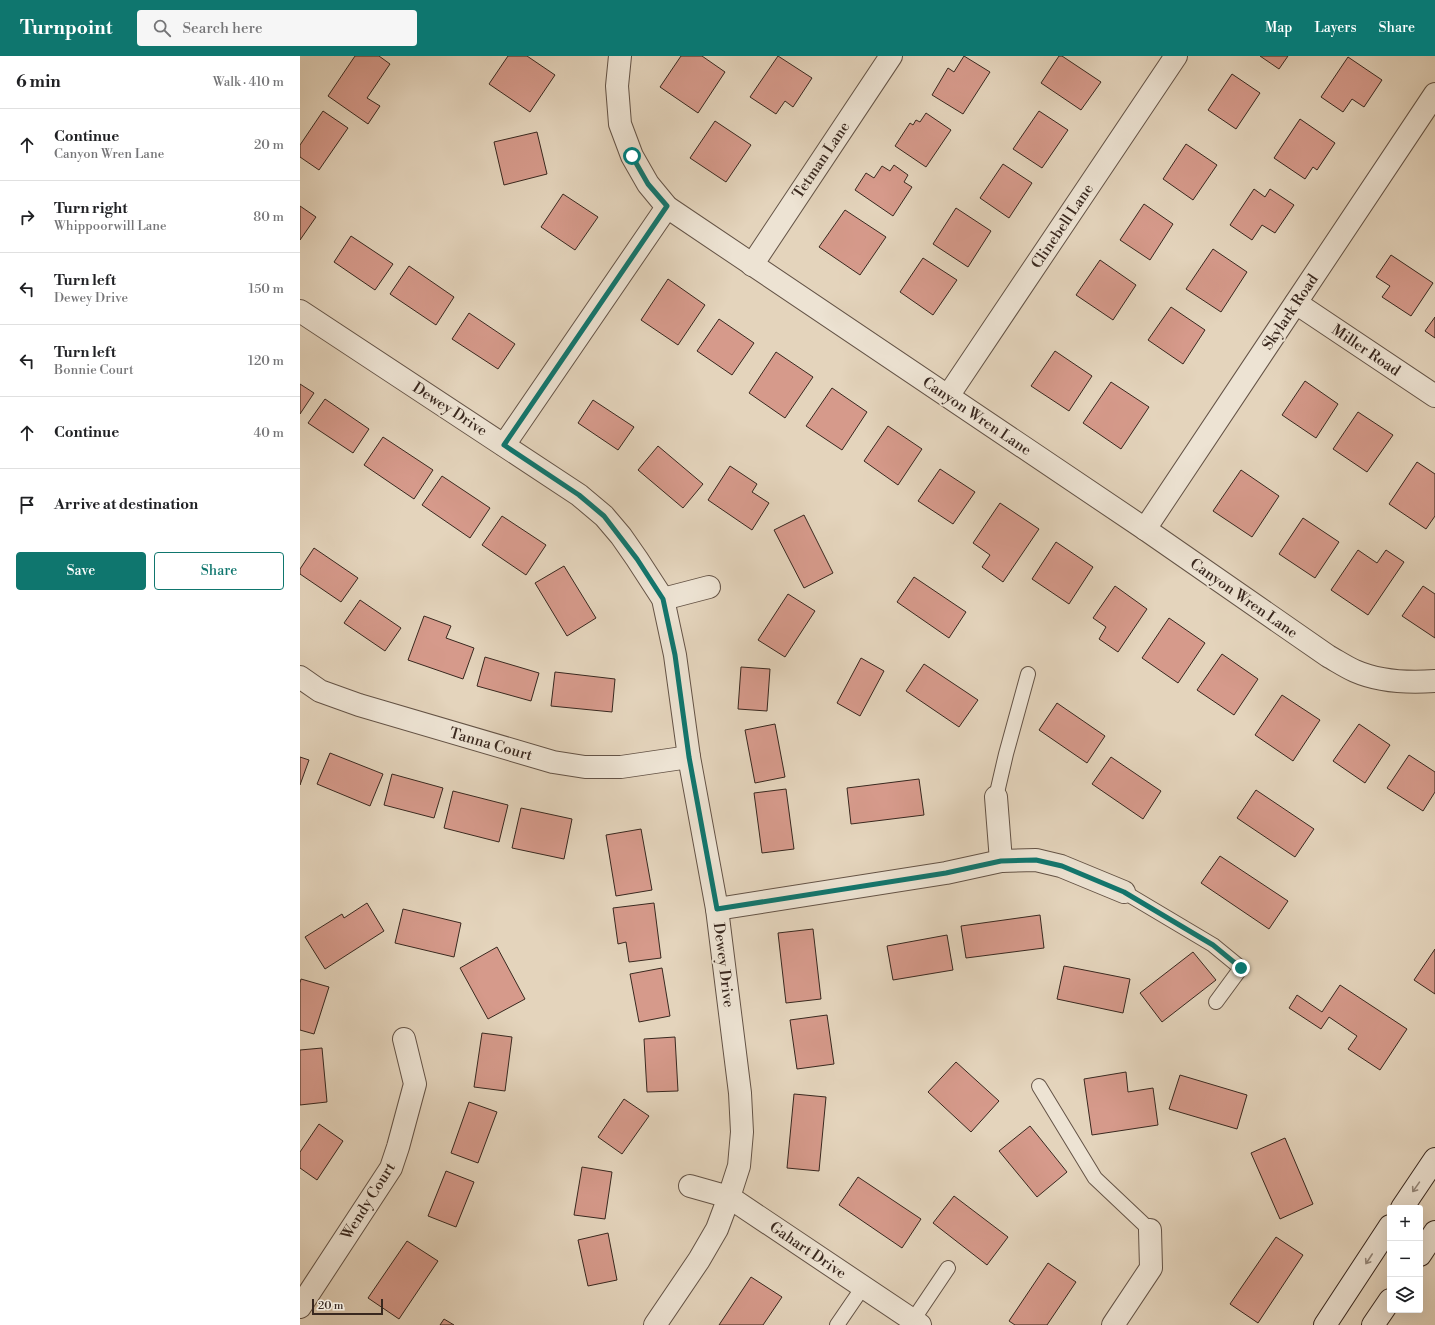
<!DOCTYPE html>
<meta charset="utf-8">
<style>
body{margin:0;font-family:"Libre Bodoni",serif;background:#f6f6f6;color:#202124}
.controls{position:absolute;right:12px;bottom:12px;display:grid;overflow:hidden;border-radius:4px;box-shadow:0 4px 16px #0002}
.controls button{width:36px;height:36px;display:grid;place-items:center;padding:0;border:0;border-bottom:1px solid #e0e0e0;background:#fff;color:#202124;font:20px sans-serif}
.scale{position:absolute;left:12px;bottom:10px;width:71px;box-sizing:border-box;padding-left:4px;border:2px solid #39281f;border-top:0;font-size:11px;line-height:14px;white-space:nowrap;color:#39281f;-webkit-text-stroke:3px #ede3d3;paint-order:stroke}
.stop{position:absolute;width:12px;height:12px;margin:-9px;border:3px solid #0f766e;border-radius:50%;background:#fff}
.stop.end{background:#0f766e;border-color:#fff;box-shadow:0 1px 4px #0008}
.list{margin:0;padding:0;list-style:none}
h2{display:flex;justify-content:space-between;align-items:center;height:52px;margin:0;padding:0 16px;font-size:17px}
h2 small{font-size:13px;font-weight:400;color:#757577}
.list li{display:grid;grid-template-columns:26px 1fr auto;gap:12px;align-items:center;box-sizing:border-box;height:72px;padding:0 16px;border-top:1px solid #e0e0e0}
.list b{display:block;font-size:15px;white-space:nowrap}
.list p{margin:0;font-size:13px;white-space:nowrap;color:#757577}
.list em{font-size:13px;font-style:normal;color:#757577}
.actions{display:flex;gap:8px;padding:12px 16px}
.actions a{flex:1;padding:9px 0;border:1px solid #0f766e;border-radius:4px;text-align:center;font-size:14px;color:#0f766e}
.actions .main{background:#0f766e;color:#fff}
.icon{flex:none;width:22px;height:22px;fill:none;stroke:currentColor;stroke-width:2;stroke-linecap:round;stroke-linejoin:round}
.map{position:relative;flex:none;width:1135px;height:1269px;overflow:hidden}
header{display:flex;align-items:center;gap:24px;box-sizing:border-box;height:56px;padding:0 20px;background:#0f766e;color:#fff}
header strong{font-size:19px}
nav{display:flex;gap:22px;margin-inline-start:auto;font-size:14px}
.search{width:280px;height:36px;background:#f6f6f6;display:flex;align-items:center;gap:10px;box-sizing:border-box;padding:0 14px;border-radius:4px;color:#757577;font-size:15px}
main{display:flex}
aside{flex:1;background:#fff}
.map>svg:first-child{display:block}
</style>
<header>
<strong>Turnpoint</strong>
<div class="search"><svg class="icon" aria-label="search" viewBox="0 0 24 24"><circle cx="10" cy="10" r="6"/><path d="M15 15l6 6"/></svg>Search here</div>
<nav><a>Map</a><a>Layers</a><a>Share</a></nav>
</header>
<main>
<aside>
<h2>6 min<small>Walk · 410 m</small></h2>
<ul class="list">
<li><svg class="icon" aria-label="ahead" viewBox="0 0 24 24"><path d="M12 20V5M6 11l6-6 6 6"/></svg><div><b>Continue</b><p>Canyon Wren Lane</p></div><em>20 m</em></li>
<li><svg class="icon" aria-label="right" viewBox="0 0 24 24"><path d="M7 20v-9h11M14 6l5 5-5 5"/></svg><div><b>Turn right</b><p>Whippoorwill Lane</p></div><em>80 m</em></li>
<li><svg class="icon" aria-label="left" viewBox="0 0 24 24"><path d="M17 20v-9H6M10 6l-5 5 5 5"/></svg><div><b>Turn left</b><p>Dewey Drive</p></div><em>150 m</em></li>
<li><svg class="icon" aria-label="left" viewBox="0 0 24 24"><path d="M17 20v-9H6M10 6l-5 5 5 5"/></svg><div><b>Turn left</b><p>Bonnie Court</p></div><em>120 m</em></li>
<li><svg class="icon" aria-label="ahead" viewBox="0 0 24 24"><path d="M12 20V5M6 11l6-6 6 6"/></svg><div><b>Continue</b></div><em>40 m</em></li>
<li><svg class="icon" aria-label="arrive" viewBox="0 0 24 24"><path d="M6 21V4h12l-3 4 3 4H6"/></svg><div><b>Arrive at destination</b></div></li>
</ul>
<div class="actions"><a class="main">Save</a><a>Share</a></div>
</aside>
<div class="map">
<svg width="1135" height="1269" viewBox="0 0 1135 1269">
<rect width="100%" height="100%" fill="#e4d4bc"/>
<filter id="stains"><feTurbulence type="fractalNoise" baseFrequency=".005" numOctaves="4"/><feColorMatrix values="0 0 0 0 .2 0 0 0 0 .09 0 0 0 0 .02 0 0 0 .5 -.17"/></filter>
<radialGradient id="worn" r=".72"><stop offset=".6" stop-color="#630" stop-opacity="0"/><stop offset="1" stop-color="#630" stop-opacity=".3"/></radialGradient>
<g fill="#d69a8b" stroke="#39281f">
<path d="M55 0H79L90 8 67 42 80 50 68 68 28 40Z"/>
<path d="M208 0H227L255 19 230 56 189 28Z"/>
<path d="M381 0H402L425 16 398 57 360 31Z"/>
<path d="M478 0 512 22 493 51 485 45 476 58 450 41Z"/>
<path d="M664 0 690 16 663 58 632 39 648 12 654 16Z"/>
<path d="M759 0H762L801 26 781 54 741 27Z"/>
<path d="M960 0H988L979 13Z"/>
<path d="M1048 1 1082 24 1064 51 1052 43 1043 56 1021 41Z"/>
<path d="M932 18 960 37 936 73 908 54Z"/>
<path d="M23 55 48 72 19 114 0 101V89Z"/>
<path d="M739 55 768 74 742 112 713 93Z"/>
<path d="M626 57 651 74 626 111 595 90 610 67 613 69 616 64 620 66Z"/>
<path d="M1000 63 1035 87 1017 114 1013 111 1005 123 974 102Z"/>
<path d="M415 65 451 89 426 126 390 102Z"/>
<path d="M237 76 247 118 204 129 194 86Z"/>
<path d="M886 88 917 109 893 144 863 123Z"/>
<path d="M703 108 732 127 709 162 680 142Z"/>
<path d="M594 109 608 119 604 126 612 131 593 160 555 134 566 117 574 122 582 110 590 115Z"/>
<path d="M954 133 965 141 970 133 994 149 975 177 962 169 952 184 930 169Z"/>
<path d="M263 138 298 161 275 194 241 171Z"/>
<path d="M844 148 873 168 850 204 820 184Z"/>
<path d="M0 150 16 161 0 184Z"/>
<path d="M656 152 691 175 668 211 633 188Z"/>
<path d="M545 154 586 181 560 219 519 191Z"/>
<path d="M51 180 93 208 75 234 34 206Z"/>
<path d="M913 193 947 216 921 256 886 233Z"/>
<path d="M1091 199 1133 227 1111 260 1082 241 1090 230 1076 221Z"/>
<path d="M623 202 657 224 633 259 600 236Z"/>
<path d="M800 204 836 229 813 264 776 239Z"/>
<path d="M109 210 154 241 136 269 90 238Z"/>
<path d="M368 223 405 249 378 289 341 264Z"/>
<path d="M871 251 905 274 883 308 848 284Z"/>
<path d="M169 257 215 288 198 313 152 283Z"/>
<path d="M1135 261V282L1125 275Z"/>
<path d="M419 263 454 287 432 319 397 295Z"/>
<path d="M755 295 792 320 769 355 731 330Z"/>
<path d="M476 296 513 321 485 362 449 337Z"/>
<path d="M1005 325 1038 348 1016 382 982 359Z"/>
<path d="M811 326 849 351 821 393 783 367Z"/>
<path d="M0 328 14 337 0 358Z"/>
<path d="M532 332 567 356 542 394 506 370Z"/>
<path d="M25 343 69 373 53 397 8 367Z"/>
<path d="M293 344 334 371 318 394 278 367Z"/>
<path d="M1058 356 1093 379 1067 416 1033 393Z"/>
<path d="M588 370 622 393 598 429 564 405Z"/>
<path d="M83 381 133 414 114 443 64 409Z"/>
<path d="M358 390 403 428 383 452 338 414Z"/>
<path d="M1117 406 1135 418V460L1126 473 1089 448Z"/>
<path d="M430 410 457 428 452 436 469 447 452 474 408 444Z"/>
<path d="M640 413 675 436 653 468 618 445Z"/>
<path d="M941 414 979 440 952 481 913 455Z"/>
<path d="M142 420 190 452 170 482 122 449Z"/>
<path d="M700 447 739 473 703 526 682 511 690 499 673 487Z"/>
<path d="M504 459 533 517 504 532 474 474Z"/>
<path d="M202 460 246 489 226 519 182 489Z"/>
<path d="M1003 462 1039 486 1015 522 979 498Z"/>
<path d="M756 486 793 511 769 548 732 523Z"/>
<path d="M14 492 58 522 41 546 0 518V513Z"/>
<path d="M1058 494 1077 507 1086 494 1104 506 1068 559 1031 534Z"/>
<path d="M264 510 296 562 267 580 235 527Z"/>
<path d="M614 521 666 556 649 582 597 546Z"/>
<path d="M815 530 847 553 818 596 799 583 806 571 793 562Z"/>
<path d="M1123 530 1135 538V582L1102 560Z"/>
<path d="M488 538 515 555 485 601 458 584Z"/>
<path d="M60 544 101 572 85 595 44 567Z"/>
<path d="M124 560 151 570 146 582 174 592 163 623 108 604Z"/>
<path d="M869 562 905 587 878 627 842 602Z"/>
<path d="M922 598 958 623 934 659 897 634Z"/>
<path d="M185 601 239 617 231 645 177 630Z"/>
<path d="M561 602 584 615 560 660 537 647Z"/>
<path d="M624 608 678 644 659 671 606 635Z"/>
<path d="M441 611 470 613 467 655 438 653Z"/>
<path d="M255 616 315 623 312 656 251 650Z"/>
<path d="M982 639 1020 664 993 705 955 679Z"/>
<path d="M757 647 805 680 787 707 739 674Z"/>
<path d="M475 668 485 721 455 727 445 674Z"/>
<path d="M1059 668 1090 689 1065 727 1033 705Z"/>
<path d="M30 697 83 718 70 750 17 728Z"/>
<path d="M1109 699 1135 716V736L1123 755 1087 732Z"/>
<path d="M0 701 9 704 0 729Z"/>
<path d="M811 701 861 735 843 763 792 728Z"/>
<path d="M92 718 143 732 134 762 84 749Z"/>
<path d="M619 723 624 759 551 768 547 732Z"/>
<path d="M486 733 494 793 462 797 454 737Z"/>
<path d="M956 734 1014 773 995 801 937 762Z"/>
<path d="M153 735 208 749 199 786 144 772Z"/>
<path d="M221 752 272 763 264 803 212 792Z"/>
<path d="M341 773 352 834 316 840 306 779Z"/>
<path d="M920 800 988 845 969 873 901 827Z"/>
<path d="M67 847 84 875 25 913 5 881 42 858 44 862Z"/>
<path d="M354 847 361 902 329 906 326 886 318 888 313 852Z"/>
<path d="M103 853 161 867 154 901 95 887Z"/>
<path d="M740 859 744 892 666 902 661 870Z"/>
<path d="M513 873 521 943 486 947 478 877Z"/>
<path d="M647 879 653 914 593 924 587 890Z"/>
<path d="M197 891 225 943 188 963 160 912Z"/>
<path d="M1135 893V938L1114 924Z"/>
<path d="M893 896 916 924 862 966 840 937Z"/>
<path d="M764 910 830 923 823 957 757 943Z"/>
<path d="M362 912 370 960 339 966 330 918Z"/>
<path d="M1 923 29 931 14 978 0 974V927Z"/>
<path d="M1040 929 1107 973 1080 1014 1048 993 1057 980 1029 961 1021 973 989 952 997 939 1022 956Z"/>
<path d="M527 959 534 1008 497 1013 490 964Z"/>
<path d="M182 977 212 981 205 1035 174 1031Z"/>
<path d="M375 981 378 1035 347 1036 344 983Z"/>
<path d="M22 992 27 1046 0 1049V994Z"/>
<path d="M656 1006 699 1045 671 1076 628 1036Z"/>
<path d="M826 1016 828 1036 853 1032 858 1069 792 1079 784 1023Z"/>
<path d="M880 1019 947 1039 937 1073 869 1053Z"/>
<path d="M494 1038 526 1041 519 1115 487 1112Z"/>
<path d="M324 1043 349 1060 322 1098 298 1081Z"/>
<path d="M169 1046 197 1056 178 1107 151 1097Z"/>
<path d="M19 1068 43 1085 17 1124 0 1112V1096Z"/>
<path d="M730 1070 767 1116 737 1141 699 1095Z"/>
<path d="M985 1082 1013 1148 980 1163 951 1097Z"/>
<path d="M282 1111 312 1116 305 1163 274 1159Z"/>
<path d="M146 1115 174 1126 156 1171 128 1160Z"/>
<path d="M558 1121 621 1163 602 1192 539 1149Z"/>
<path d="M654 1140 708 1181 687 1209 633 1167Z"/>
<path d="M308 1177 317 1224 288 1230 278 1184Z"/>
<path d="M976 1181 1003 1199 958 1267 930 1248Z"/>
<path d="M107 1185 138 1205 99 1263 68 1242Z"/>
<path d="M748 1207 776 1226 747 1269H715L709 1265Z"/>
<path d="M451 1221 482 1241 463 1269H419Z"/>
<path d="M144 1263 154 1269H140Z"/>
</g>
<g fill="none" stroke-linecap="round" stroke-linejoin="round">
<defs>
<g id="service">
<path d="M696 741 706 698 728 618"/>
<path d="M824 836 913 889 941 912 916 946"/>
<path d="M739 1030 795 1122 850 1174"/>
<path d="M613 1264 648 1212"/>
<path d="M537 1269 563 1231"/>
</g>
<g id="minor">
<path d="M320 0 317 30 320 68 332 100 348 128 367 151 845 473 1028 600C1037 605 1046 611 1055 615 1080 626 1108 627 1135 625"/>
<path d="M452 209 591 0"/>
<path d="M996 247 1135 340"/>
<path d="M0 255 279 439 304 460 321 480 337 503 363 543 375 599 389 701 417 853 440 1037 442 1076 439 1110 429 1141 417 1173 399 1204 355 1269"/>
<path d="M648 340 876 0"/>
<path d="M204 389 367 151"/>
<path d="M845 473 1135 38"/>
<path d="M363 543 409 531"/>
<path d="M0 621 20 635 59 649 253 706 285 711H321L389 701"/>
<path d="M696 741 701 805"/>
<path d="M417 853 646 817 701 805 736 804 761 810 824 836"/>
<path d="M390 1130 429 1141 620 1269"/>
<path d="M0 1251 91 1112 98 1091 115 1028 104 983"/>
<path d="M813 1269 851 1212 850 1174"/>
</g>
<g id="secondary">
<path d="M1102 1152 1135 1103"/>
<path d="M1120 1199 1135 1176"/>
<path d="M1025 1269 1090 1170"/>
<path d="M1073 1269 1090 1244"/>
</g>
</defs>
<use href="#service" stroke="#645346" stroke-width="16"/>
<use href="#minor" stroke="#645346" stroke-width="24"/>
<use href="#secondary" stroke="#39281f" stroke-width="24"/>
<use href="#service" stroke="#ede3d3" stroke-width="14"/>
<use href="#minor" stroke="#ede3d3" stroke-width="22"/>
<use href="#secondary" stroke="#ede3d3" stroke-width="22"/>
</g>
<defs><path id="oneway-shaft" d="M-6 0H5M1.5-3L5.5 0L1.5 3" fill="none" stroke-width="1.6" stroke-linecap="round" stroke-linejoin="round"/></defs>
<g stroke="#938679">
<use href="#oneway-shaft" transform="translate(1116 1131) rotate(125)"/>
<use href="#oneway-shaft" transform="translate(1069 1203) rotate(123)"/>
</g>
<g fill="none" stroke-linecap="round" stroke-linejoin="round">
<path stroke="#0f766e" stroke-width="5" d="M332 100 348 128 367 150 204 389 279 439 304 460 337 503 363 543 375 599 389 701 417 853 646 817 701 805 736 804 762 810 824 836 913 889 941 912"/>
</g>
<g text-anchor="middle" stroke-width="4" stroke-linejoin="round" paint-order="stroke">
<g font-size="15" fill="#39281f" stroke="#ede3d3">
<text transform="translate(521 104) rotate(-56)" y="5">Tetman Lane</text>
<text transform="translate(762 170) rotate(-56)" y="5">Clinebell Lane</text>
<text transform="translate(990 256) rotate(-56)" y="5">Skylark Road</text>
<text transform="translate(1066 294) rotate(34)" y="5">Miller Road</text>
<text transform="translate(150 353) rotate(33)" y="5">Dewey Drive</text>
<text transform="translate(677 360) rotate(34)" y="5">Canyon Wren Lane</text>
<text transform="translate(944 542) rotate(35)" y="5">Canyon Wren Lane</text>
<text transform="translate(191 688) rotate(16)" y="5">Tanna Court</text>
<text transform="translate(424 909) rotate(83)" y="5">Dewey Drive</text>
<text transform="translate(68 1145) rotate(-58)" y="5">Wendy Court</text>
<text transform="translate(508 1194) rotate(34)" y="5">Gahart Drive</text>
</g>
</g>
<rect width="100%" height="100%" filter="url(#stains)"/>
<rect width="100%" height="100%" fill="url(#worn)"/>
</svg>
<div class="controls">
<button>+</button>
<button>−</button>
<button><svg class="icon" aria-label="layers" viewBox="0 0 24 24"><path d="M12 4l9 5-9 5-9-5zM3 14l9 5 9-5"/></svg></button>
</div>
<div class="scale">20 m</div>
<div class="stop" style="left:332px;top:100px"></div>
<div class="stop end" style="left:941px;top:912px"></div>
</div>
</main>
